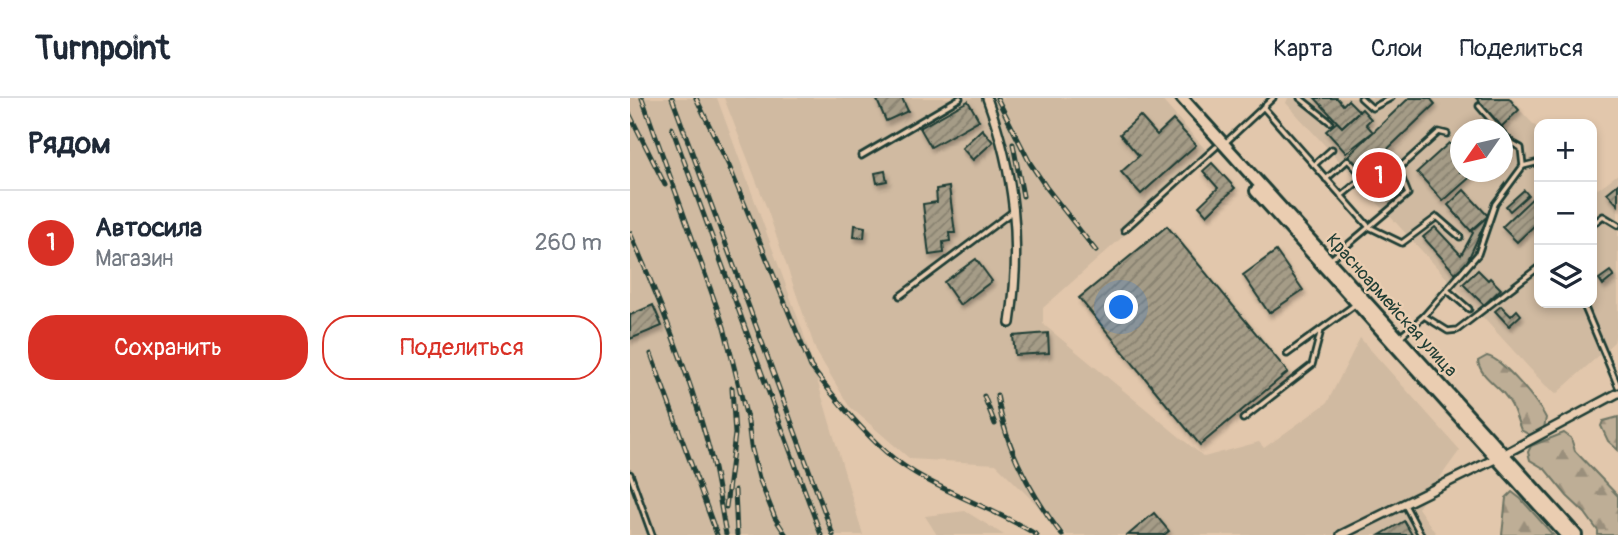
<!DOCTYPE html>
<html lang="ru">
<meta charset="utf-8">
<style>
body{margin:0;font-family:Pangolin,sans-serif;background:#f6f6f7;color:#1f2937}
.controls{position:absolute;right:21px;top:21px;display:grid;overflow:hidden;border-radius:14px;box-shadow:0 4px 10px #0003}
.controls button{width:63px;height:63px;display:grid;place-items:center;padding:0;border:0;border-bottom:2px solid #e0e1e3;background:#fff;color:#1f2937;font:35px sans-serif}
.compass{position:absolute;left:820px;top:21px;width:63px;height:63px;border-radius:50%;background:#fff;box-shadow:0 4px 10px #0003;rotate:236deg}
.you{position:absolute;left:492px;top:210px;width:24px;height:24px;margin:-18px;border:5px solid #fff;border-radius:50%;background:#1a73e8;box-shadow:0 0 0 10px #1a73e833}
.badge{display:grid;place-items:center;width:46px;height:46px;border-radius:50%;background:#d93025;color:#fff;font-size:23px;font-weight:700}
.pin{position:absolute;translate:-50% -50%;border:4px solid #fff;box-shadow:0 2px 7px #0006}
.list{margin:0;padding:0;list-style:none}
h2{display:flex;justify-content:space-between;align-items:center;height:91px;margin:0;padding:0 28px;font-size:30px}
h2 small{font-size:23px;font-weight:400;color:#747a83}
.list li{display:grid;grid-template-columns:46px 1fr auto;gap:21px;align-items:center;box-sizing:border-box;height:105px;padding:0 28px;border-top:2px solid #e0e1e3}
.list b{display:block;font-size:26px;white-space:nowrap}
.list p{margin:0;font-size:23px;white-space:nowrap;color:#747a83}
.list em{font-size:23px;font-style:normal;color:#747a83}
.actions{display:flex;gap:14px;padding:21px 28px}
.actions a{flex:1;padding:16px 0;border:2px solid #d93025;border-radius:28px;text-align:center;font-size:24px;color:#d93025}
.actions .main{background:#d93025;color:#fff}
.icon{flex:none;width:38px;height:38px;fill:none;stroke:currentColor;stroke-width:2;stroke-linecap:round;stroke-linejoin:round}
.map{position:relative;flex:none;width:988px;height:437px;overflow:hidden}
header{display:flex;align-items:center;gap:42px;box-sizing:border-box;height:98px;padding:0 35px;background:#fff;border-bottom:2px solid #e0e1e3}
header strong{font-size:33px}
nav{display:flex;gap:38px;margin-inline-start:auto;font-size:24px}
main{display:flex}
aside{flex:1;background:#fff}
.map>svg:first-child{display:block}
</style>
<header>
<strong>Turnpoint</strong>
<nav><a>Карта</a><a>Слои</a><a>Поделиться</a></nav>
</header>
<main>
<aside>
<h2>Рядом<small></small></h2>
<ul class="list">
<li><span class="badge">1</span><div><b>Автосила</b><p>Магазин</p></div><em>260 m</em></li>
</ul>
<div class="actions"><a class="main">Сохранить</a><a>Поделиться</a></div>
</aside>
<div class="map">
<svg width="988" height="437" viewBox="0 0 988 437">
<defs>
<pattern id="forest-firs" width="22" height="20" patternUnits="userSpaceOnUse" patternTransform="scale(1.75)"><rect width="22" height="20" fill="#beae96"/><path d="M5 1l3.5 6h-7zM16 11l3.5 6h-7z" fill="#9a8f7b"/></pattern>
<pattern id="building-hatch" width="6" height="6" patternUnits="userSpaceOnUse" patternTransform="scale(1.75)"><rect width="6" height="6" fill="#a59c87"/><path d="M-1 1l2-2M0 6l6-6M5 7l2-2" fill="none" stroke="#86806f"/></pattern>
<filter id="shadow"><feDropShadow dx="2" dy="4" stdDeviation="2" flood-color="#0004"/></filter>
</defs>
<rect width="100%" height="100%" fill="#e2c7ac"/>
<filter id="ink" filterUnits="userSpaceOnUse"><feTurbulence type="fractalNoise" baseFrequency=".0143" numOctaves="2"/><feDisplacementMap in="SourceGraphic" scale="14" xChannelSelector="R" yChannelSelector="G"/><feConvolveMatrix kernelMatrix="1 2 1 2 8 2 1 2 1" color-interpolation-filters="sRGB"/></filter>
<g filter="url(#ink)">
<g fill="#d0baa1" fill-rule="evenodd">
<path d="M0 0H87L173 234 233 437H0Z"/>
<path d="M94 0H530L582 59 413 210V226L574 359 629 344 634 350 697 305 730 240 830 352 788 410 807 437H437L366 366 280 361 219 308 186 253 136 108Z"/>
<path d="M658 0H878L909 32V205H962V86L968 91 988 76V226L984 244 926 296 915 287 656 5ZM830 32H872V74H830Z"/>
<path d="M335 413 374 437H307L295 418Z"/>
</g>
<g fill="url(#forest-firs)" stroke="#6e7665" stroke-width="2">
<path d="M857 258C873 261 908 304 916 320L914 330 900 337 891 332C885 318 884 307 873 295 864 285 850 277 848 263Z"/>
<path d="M988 319V352L978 343 971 328 973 323Z"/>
<path d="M934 335 941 340 945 353 988 398V437H968V433L955 415 937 398 915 371 900 362 898 354 901 348Z"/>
<path d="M882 394 891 401 923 437H872L876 400Z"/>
</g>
<g fill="url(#building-hatch)" stroke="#1f3d34" stroke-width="2" filter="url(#shadow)">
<path d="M246 0H272L278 13 256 23Z"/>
<path d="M685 0H707L713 7 718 2 729 13 712 29Z"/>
<path d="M779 0H800L805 6 745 63 750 68 738 79 718 58Z"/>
<path d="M846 0H879L889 12 871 29Z"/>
<path d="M338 3 349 22 301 49 290 30Z"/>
<path d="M732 11 741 21 736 26 743 34 716 55 696 33 707 24 712 29Z"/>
<path d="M510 18 527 37 543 22 566 47 511 96 491 74 509 58 490 36Z"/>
<path d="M352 31 363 44 343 62 332 50Z"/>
<path d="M819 45 828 55 830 53V74H846L813 103 787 74Z"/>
<path d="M582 65 605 90 577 117 569 108 588 90 573 73Z"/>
<path d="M750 68 770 89 758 100 738 79Z"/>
<path d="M255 73 257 83 247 85 245 75Z"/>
<path d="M988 86V107L977 95Z"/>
<path d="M319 89 325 135H319L320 143 313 144 314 155 299 157 293 106 307 104 306 91Z"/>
<path d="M834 92 858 118 841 133 818 107Z"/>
<path d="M894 92 898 97 880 113 876 108Z"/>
<path d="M909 94V123L887 144 872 129Z"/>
<path d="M858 118 837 164 825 175 793 139 805 129 831 157 843 135 841 133Z"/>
<path d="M225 127 235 129 234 140 224 139Z"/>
<path d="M537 128 658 274 570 347 449 200Z"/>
<path d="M646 153 673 192 639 215 613 177Z"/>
<path d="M346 161 362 183 330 207 314 184Z"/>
<path d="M848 172 858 182 860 180 871 191 854 207 833 186Z"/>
<path d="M980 173 984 178 973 187 969 181Z"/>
<path d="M23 207 32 228 0 241V217Z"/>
<path d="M871 208 881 218 887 212 891 217 879 228 865 213Z"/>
<path d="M418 235 419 255 385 257 383 238Z"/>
<path d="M524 415 539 433 534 437H498Z"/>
<path d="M774 423 782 437H750Z"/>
</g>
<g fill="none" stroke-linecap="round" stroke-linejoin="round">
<defs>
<g id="lane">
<path d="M670 0 700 24"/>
<path d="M731 0 742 10 761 0"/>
<path d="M849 8 870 32"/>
<path d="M633 9 739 129 772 145 807 119 830 139"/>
<path d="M595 45 643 0"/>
<path d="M231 58 330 0"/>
<path d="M684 67 702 51"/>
<path d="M893 68 909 64"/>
<path d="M696 81 718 62 734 79 711 98"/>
<path d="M962 127 973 118 988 127"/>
<path d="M494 132 586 49"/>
<path d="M701 161 778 96 768 71 809 34 817 36"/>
<path d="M817 192 839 211"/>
<path d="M270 198 382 114"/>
<path d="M953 205 988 288"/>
<path d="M794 218 818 233 827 232 909 169"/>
<path d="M770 239 794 218 848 156 865 106 893 68 891 50 882 45 872 35"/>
<path d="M657 256 726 206"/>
<path d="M613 321 682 267 691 232"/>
<path d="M0 376 22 437"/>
<path d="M775 407 791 437"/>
</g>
<g id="street">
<path d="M357 0C385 77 392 145 380 225"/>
<path d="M711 437 867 360 988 295"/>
</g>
<g id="primary">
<path d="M552 0 946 437"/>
<path d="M626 93 936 437"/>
</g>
</defs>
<use href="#lane" stroke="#1f3d34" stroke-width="9"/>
<use href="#street" stroke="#1f3d34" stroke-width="12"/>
<use href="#primary" stroke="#1f3d34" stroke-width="16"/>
<use href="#lane" stroke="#eacdb1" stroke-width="3.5"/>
<use href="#street" stroke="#eacdb1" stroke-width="7"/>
<use href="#primary" stroke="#eacdb1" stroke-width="10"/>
<defs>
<g id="rail">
<path d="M12 0 94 229 118 324 121 348 129 380 145 420 156 437"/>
<path d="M42 0 203 437"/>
<path d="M66 0 99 68 181 269C203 298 228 329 256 354 296 390 360 407 407 437"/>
<path d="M367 0 400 65 416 89 466 153"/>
<path d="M0 17 35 87"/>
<path d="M42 30 191 437"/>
<path d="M383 46 393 98"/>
<path d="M0 135C32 207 63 286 82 362 88 386 91 412 96 436"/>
<path d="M21 256 87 437"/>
<path d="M367 297C375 349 400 395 432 437"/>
<path d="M354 298 365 326"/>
<path d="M105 392 107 437"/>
<path d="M96 409 105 336 102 290"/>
</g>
</defs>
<use href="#rail" stroke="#1f3d34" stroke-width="5"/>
<use href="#rail" stroke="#eacdb1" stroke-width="2.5" stroke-dasharray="8" stroke-linecap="butt"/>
</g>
</g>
<g text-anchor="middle" stroke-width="5" stroke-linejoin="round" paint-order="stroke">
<g font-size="18" fill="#1f3d34" stroke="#eacdb1">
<text transform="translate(762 207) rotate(48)" y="6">Красноармейская улица</text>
</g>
</g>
</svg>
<div class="controls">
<button>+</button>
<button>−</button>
<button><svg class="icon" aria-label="layers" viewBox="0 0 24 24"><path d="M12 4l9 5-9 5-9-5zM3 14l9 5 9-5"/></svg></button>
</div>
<svg class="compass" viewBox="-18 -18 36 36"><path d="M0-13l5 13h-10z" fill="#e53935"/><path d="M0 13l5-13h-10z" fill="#747a83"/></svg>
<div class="you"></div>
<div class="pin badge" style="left:749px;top:77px">1</div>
</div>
</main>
